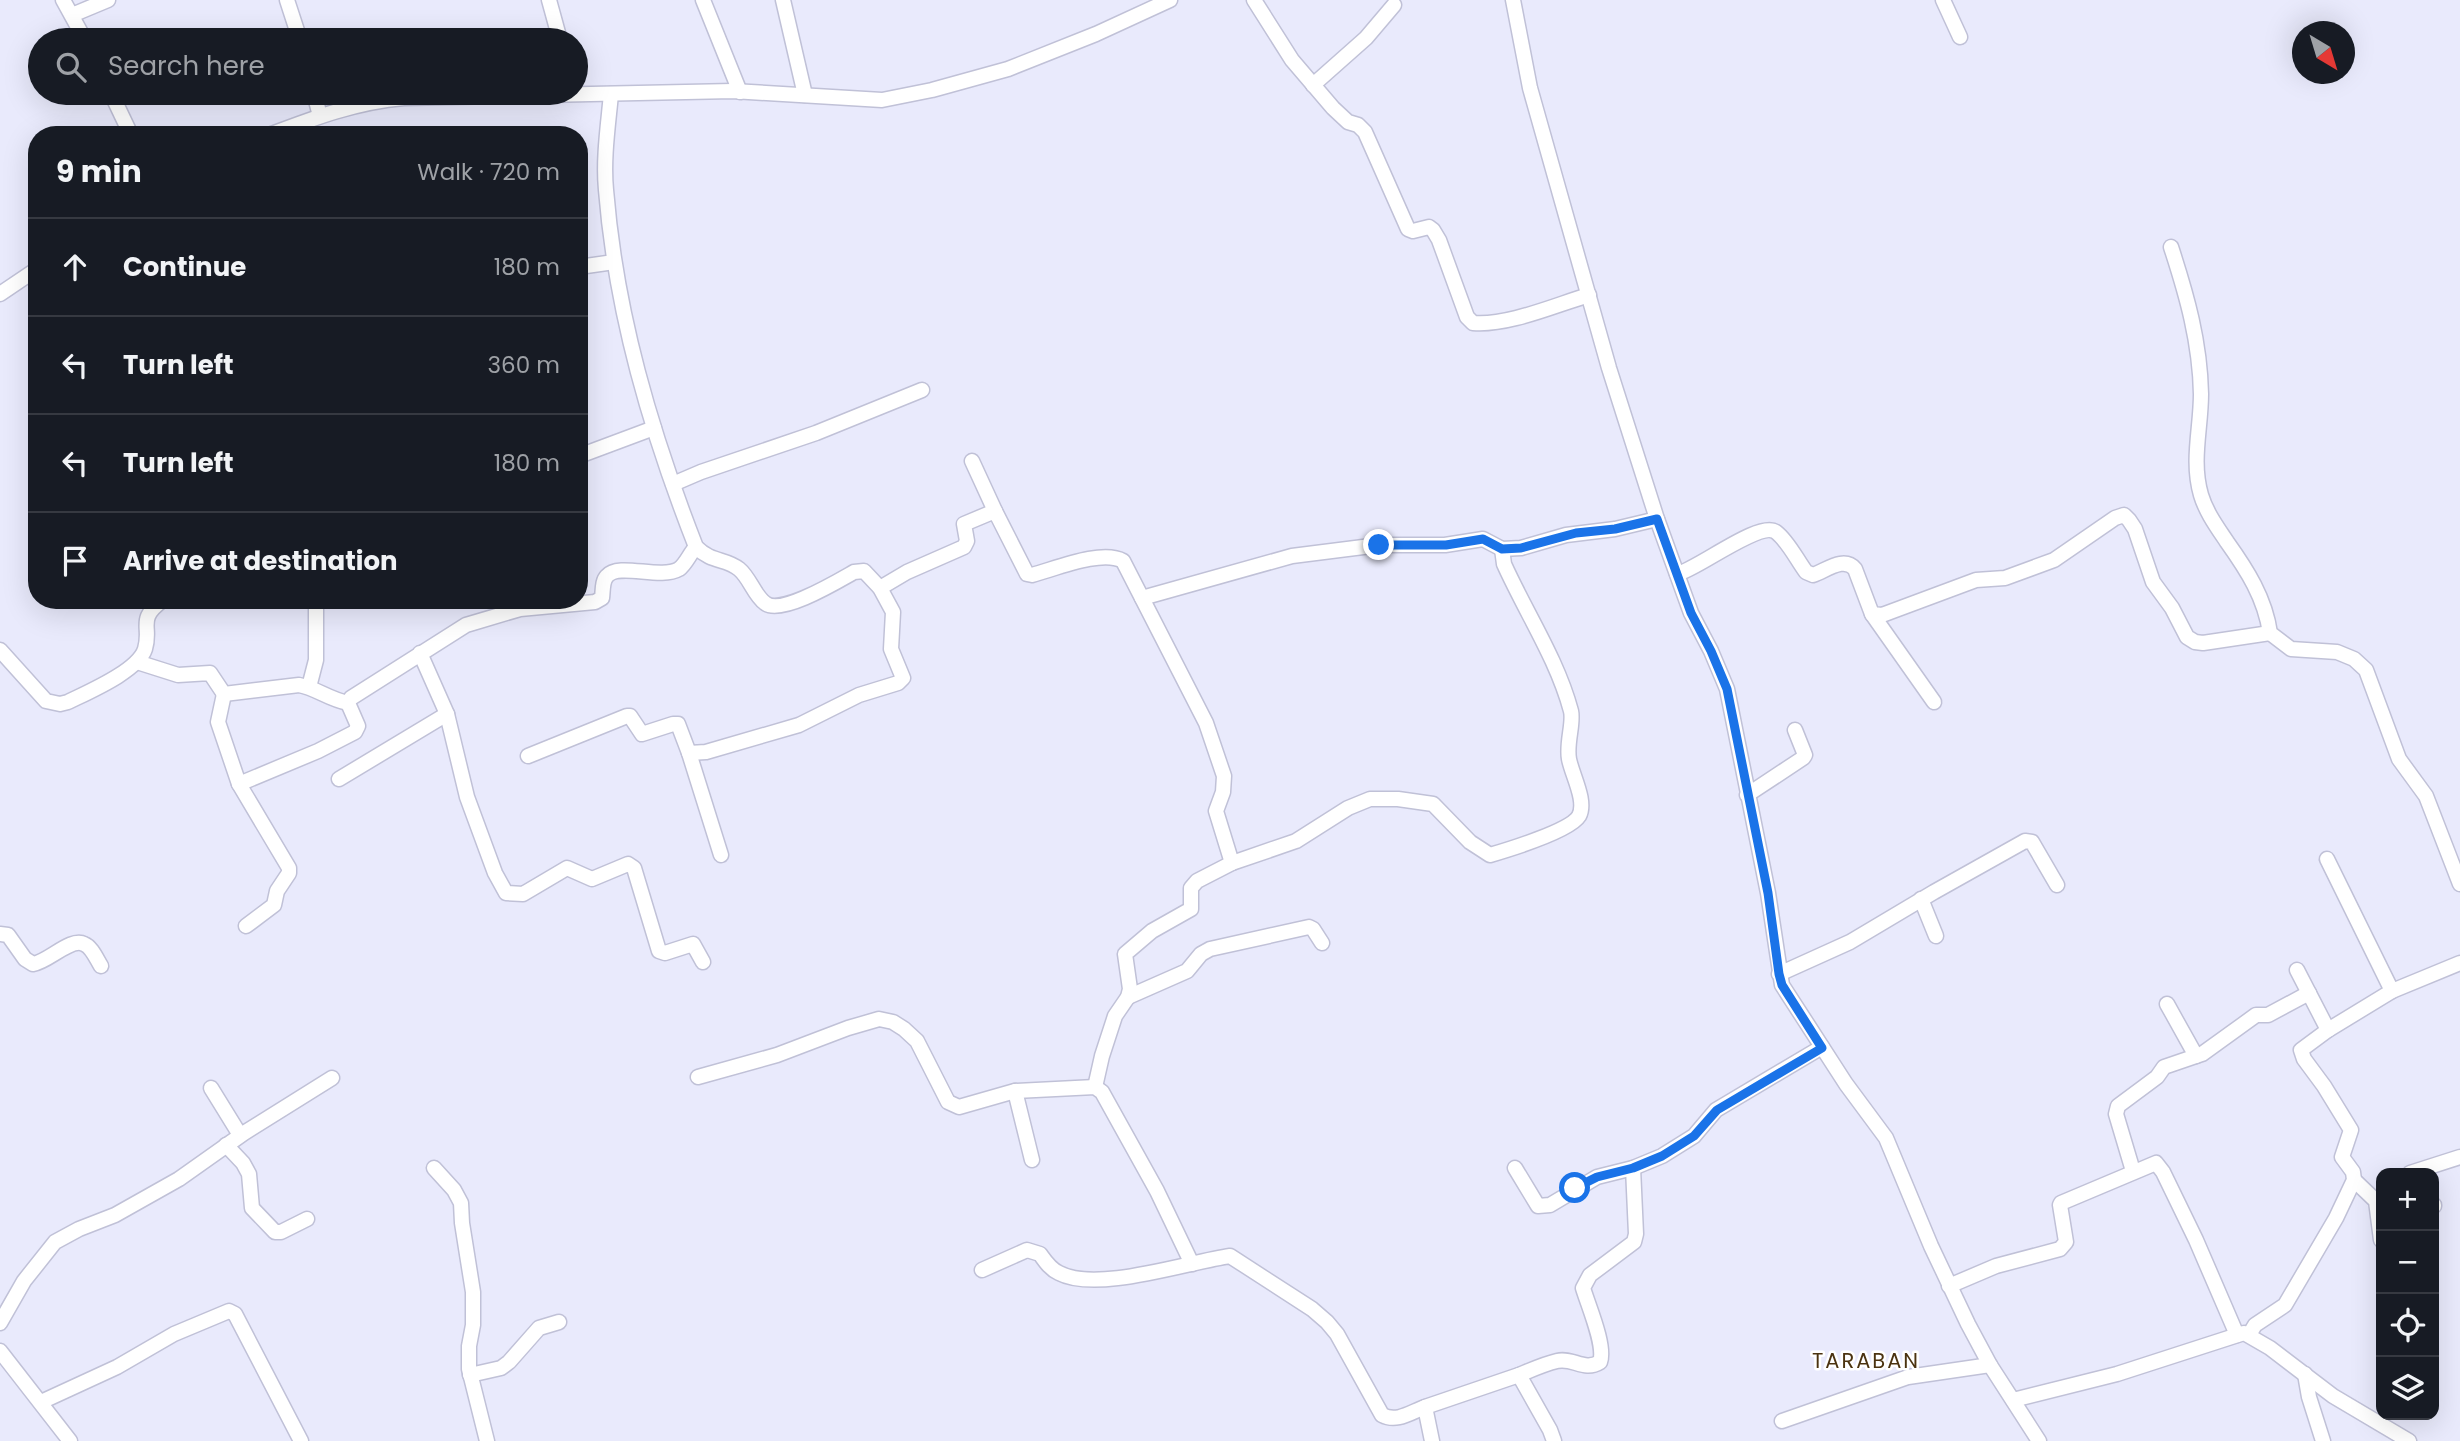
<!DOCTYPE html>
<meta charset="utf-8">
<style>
body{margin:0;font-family:Poppins,sans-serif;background:#20242c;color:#f1f3f6}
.controls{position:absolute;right:21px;bottom:21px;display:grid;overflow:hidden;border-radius:14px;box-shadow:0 7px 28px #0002}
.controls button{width:63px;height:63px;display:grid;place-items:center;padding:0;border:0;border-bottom:2px solid #363941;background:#171b24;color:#f1f3f6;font:35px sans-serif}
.compass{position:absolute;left:2292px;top:21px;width:63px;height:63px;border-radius:50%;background:#171b24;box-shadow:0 7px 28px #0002;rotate:142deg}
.stop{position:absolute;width:21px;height:21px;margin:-16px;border:5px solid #1a73e8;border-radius:50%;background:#fff}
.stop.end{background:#1a73e8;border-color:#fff;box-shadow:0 2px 7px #0008}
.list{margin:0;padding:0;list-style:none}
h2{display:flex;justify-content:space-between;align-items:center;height:91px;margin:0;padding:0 28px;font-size:30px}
h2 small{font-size:23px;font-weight:400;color:#9ea1a6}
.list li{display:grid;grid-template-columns:46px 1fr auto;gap:21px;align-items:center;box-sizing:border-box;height:98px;padding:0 28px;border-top:2px solid #363941}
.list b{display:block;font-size:26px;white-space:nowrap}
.list em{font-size:23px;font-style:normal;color:#9ea1a6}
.icon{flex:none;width:38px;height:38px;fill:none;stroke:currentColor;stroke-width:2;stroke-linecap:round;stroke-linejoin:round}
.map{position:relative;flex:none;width:2460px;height:1441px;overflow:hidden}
.search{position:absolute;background:#171b24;box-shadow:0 7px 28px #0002;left:28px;top:28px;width:560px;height:77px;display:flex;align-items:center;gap:18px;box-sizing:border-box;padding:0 24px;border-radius:38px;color:#9ea1a6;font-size:26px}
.panel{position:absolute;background:#171b24;box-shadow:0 7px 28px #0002;left:28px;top:126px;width:560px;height:483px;border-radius:28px}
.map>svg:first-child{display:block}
</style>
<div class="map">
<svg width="2460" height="1441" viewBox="0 0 2460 1441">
<rect width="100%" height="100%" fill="#e9eafc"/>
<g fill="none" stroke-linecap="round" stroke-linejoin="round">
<defs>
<g id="minor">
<path d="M63 0 85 40"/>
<path d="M287 0 300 40"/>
<path d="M549 0 560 40"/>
<path d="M703 0 740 92"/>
<path d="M783 0 805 95"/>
<path d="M1254 0 1292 60 1333 108 1348 122 1358 125 1365 132 1408 229 1413 231 1429 227 1433 230 1439 240 1467 317 1473 323C1508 326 1555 305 1589 295"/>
<path d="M1513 0 1530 88 1609 368 1657 519 1691 613 1711 651 1727 689 1768 893 1782 985 1846 1084 1886 1138 1931 1246 1968 1324 1990 1365 2039 1441"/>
<path d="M1943 0 1960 37"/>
<path d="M72 15 108 0"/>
<path d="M1313 85 1366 38 1394 5"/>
<path d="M111 93 131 135"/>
<path d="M314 93 320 116"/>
<path d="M269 135C314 118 356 102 404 98L733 91 882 100 932 90 1008 69 1096 34 1170 0"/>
<path d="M2171 247C2187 296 2200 342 2201 394 2201 428 2191 461 2201 495 2206 512 2217 527 2227 542 2247 570 2265 598 2270 633L2291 649 2337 652 2354 659 2366 670 2399 759 2426 796 2460 884"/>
<path d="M579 267 614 262"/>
<path d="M0 294 37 269"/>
<path d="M579 456 654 428"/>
<path d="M972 461 995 511"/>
<path d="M673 484 701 472 816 433 922 390"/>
<path d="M1677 574C1698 569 1760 520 1776 532 1788 541 1797 560 1806 572L1813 575C1827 570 1844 556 1855 569L1872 614 1882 615 1976 580 2005 578 2054 560 2115 518 2124 515 2129 520 2135 529 2153 582 2172 608 2187 637 2195 642 2203 643 2270 633"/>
<path d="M880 588 907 572 964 547 967 541 964 524 995 511 1027 574 1032 575C1055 569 1102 549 1123 561L1206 723 1224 776 1223 792 1216 811 1232 863"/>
<path d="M1142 598 1292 556 1379 545H1445L1483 539 1502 549 1521 548 1566 535 1615 529 1657 519"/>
<path d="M1872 614 1934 702"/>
<path d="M0 650 46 701 60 704 68 702C88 692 138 671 145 649 152 626 136 620 163 600"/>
<path d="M420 653 447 714 467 797 495 873 506 893 523 894 567 868 592 879 628 864 634 868 659 951 665 953 693 944 703 962"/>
<path d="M137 662 178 675 210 673 224 694 299 685C316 688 328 699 348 703"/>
<path d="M309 687 316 660V600"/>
<path d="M224 694 218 722 239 784 289 868V873L277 891 274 905 246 926"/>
<path d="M689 753 721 855"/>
<path d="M528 756 627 716H630L642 734 673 724H678L689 753 706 752 799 725 859 695 898 683 903 678 891 649 893 612 880 588 864 571 854 572C838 581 780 616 765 603 754 595 750 578 739 569 725 558 712 563 696 547 651 432 616 314 606 190 603 159 608 126 611 94"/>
<path d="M339 779 447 714"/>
<path d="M239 784 318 751 355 732 358 726 348 703 351 698 466 625 520 609 595 602 602 598C603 591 602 581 607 576 619 562 660 580 679 569 686 564 690 553 696 547"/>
<path d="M1747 795 1803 758 1805 755 1795 730"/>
<path d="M2327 859 2392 991"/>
<path d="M1921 899 1936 936"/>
<path d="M0 934 8 935 25 959 33 964C48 962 71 937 84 944 92 947 97 960 101 966"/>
<path d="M2297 970 2328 1030"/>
<path d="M1779 974 1850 942 1934 892 2025 841 2032 842 2057 885"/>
<path d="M1128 997 1187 971 1201 954 1210 949 1309 927 1313 929 1322 943"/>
<path d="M2167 1004 2196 1056"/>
<path d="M698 1077 777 1055 848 1028 879 1019 893 1022 904 1029 917 1041 948 1102 959 1107 1015 1091 1095 1087 1102 1092 1157 1191 1192 1264"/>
<path d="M1095 1087 1102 1056 1115 1016 1128 997 1130 989 1125 954 1152 931 1191 909V888L1197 881 1232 863 1296 841 1348 808 1370 799H1398L1433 804 1470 842 1490 855C1507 850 1570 831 1579 816 1587 801 1572 775 1569 759 1566 743 1574 723 1571 711 1557 659 1526 613 1504 564L1502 549"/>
<path d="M211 1088 240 1135"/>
<path d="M1015 1091 1032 1160"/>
<path d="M226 1145 243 1163 249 1174 252 1208 275 1232H281L307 1219"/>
<path d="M434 1168 454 1190 461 1203 462 1223 473 1292V1325L469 1346V1369L487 1441"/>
<path d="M1515 1168 1538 1206 1550 1205 1597 1177 1633 1168 1662 1156 1694 1136 1716 1110 1822 1047"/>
<path d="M2133 1171 2116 1114 2118 1106 2157 1077 2164 1067 2202 1054 2256 1015H2268L2309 993"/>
<path d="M2410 1173 2460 1157"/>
<path d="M2354 1180 2376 1201 2381 1240"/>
<path d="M2434 1205V1206"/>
<path d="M982 1270 1027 1250 1040 1254C1045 1261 1050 1269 1059 1273 1097 1293 1188 1262 1230 1256L1312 1309 1327 1322 1337 1334 1382 1415C1397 1423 1411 1412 1425 1407"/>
<path d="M1949 1286 1996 1266 2060 1249 2066 1242 2060 1205 2061 1203 2156 1163 2163 1172 2196 1240 2237 1335"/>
<path d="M0 1323 24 1281 55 1242 79 1229 115 1215 179 1179 244 1133 332 1078"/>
<path d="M2249 1335 2255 1325 2285 1305 2336 1218 2354 1180 2353 1172 2342 1157 2351 1130 2324 1086 2304 1059 2301 1050 2328 1030 2392 991 2460 963"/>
<path d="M0 1351 70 1441"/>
<path d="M2305 1374 2309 1397 2323 1441"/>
<path d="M470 1375 501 1368 509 1362 539 1328 559 1322"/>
<path d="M1519 1375C1531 1370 1544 1364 1557 1361 1573 1357 1584 1372 1600 1362 1606 1346 1588 1305 1583 1288L1590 1275 1634 1242 1636 1234 1633 1168"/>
<path d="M2013 1400 2117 1374 2244 1333 2270 1348 2333 1396 2409 1441"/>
<path d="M41 1402 117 1367 174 1334 229 1311 235 1314 301 1441"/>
<path d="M1782 1421 1908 1377 1990 1365"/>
<path d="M1432 1441 1425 1407 1519 1375 1550 1430 1554 1441"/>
</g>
</defs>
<use href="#minor" stroke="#c0c1d7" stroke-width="17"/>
<use href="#minor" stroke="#fff" stroke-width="14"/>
</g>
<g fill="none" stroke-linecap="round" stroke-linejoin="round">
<path stroke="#1a73e8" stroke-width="9" d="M1379 545H1446L1483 539 1502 549 1521 548 1576 533 1615 529 1657 519 1691 613 1711 651 1727 689 1768 893 1779 974 1782 985 1822 1048 1717 1110 1694 1136 1662 1156 1633 1168 1597 1177 1575 1188"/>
</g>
<g text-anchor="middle" stroke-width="5" stroke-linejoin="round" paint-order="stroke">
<g font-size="21" letter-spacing="2" fill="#4b3310" stroke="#fff">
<text x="1866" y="1368">TARABAN</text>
</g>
</g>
</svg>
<div class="controls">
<button>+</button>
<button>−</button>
<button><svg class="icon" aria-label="locate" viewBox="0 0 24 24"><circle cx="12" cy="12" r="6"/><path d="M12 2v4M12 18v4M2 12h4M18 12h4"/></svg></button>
<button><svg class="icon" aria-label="layers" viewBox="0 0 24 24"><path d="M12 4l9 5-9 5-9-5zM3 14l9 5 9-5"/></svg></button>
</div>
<svg class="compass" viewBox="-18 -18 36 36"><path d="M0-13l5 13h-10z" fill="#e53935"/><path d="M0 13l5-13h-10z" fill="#9ea1a6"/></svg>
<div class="stop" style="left:1575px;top:1188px"></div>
<div class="stop end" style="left:1379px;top:545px"></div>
<div class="search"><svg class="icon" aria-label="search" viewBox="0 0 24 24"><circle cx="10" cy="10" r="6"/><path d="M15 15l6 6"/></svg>Search here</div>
<section class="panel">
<h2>9 min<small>Walk · 720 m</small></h2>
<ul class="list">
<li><svg class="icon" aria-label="ahead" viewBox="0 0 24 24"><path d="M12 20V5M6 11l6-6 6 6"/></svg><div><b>Continue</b></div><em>180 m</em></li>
<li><svg class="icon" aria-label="left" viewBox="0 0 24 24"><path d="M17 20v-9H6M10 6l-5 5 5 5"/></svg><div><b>Turn left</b></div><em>360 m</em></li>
<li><svg class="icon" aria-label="left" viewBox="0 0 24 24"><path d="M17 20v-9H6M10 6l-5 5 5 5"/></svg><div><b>Turn left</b></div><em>180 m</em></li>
<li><svg class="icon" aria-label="arrive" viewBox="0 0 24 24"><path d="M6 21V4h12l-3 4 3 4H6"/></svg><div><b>Arrive at destination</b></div></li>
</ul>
</section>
</div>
